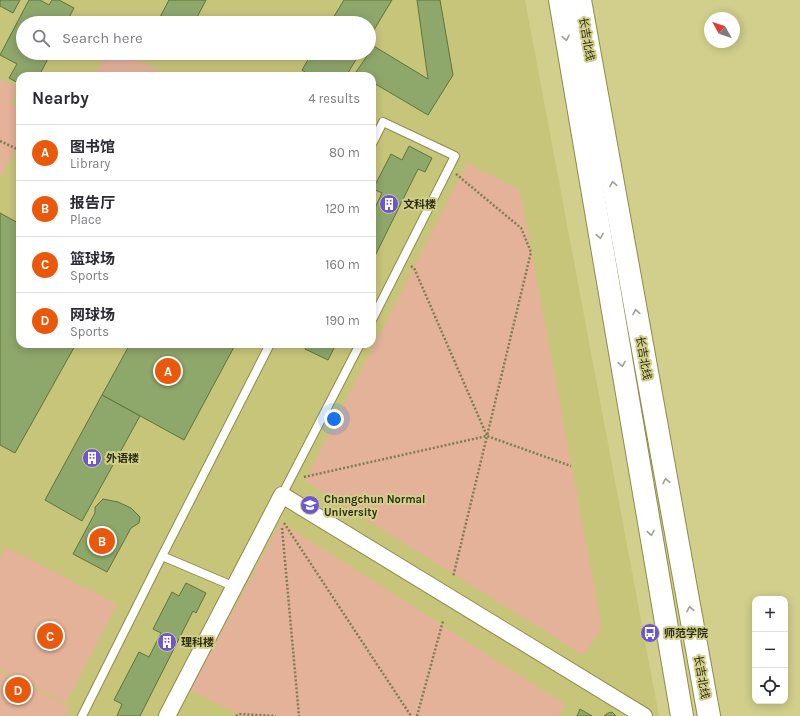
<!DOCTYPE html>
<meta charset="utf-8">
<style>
body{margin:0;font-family:Karla,"Noto Sans SC",sans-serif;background:#f7f7f7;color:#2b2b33}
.controls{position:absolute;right:12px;bottom:12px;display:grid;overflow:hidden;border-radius:8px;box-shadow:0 2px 10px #0003}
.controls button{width:36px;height:36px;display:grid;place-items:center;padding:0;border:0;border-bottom:1px solid #e1e1e2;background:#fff;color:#2b2b33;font:20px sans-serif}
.compass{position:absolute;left:704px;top:12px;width:36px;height:36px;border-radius:50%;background:#fff;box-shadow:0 2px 10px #0003;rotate:310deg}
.you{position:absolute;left:334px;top:419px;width:14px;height:14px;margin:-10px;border:3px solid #fff;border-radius:50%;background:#1a73e8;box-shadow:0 0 0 6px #1a73e833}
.badge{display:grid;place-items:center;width:26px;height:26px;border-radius:50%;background:#ea580c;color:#fff;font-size:13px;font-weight:700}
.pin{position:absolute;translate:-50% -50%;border:2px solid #fff;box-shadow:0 1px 4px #0006}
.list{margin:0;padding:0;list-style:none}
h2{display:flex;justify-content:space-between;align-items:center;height:52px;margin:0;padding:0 16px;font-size:17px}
h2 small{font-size:13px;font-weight:400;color:#7c7c81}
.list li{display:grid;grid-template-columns:26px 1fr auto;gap:12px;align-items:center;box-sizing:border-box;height:56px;padding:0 16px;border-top:1px solid #e1e1e2}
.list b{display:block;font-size:15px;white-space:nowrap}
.list p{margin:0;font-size:13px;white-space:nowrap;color:#7c7c81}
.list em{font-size:13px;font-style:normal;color:#7c7c81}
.icon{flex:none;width:22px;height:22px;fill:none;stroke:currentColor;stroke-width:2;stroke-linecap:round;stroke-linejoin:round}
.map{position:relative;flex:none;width:800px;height:716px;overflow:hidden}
.search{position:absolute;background:#fff;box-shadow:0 2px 10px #0003;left:16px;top:16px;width:360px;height:44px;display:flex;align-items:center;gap:10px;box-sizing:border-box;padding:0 14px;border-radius:22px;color:#7c7c81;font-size:15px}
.panel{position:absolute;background:#fff;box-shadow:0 2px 10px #0003;left:16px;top:72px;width:360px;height:276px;border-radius:12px}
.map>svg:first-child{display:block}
</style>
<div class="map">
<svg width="800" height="716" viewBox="0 0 800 716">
<rect width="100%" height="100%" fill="#d1cf8b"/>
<path fill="#c7c57a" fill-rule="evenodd" d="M0 0H525L659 716H0ZM23 23H369V53H23ZM20 76H372V344H20Z"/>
<g fill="#e4b199">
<path d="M107 53H127L167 76H94Z"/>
<path d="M0 79 19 88 11 103 20 107V141L0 177Z"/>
<path d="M467 163 520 190 602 628 583 655 305 481Z"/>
<path d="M281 522 565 704 559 716H242L190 690Z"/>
<path d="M6 547 117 604 66 703 0 669V558Z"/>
<path d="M0 671 71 708 66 716H0Z"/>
</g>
<g fill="#8ea76b" stroke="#5d753a">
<path d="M0 0H20L13 13 0 6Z"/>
<path d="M29 0H40L49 5 52 0H59L74 8 66 23H23V53H51L40 74 45 76H20V84L9 78 17 64 0 55Z"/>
<path d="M169 0H206L194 23H167L159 19Z"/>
<path d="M344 0H392L369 38V23H330Z"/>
<path d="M417 0H440L453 75 428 115 372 82V76H362L356 72 369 53 372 45 428 79Z"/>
<path d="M312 53H360L346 76H311L302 70Z"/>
<path d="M409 146 432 158 425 172 418 169 372 262V214L382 193 373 189 391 154 402 160Z"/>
<path d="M0 213 20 224V344H76L15 453 0 445Z"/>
<path d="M130 344H228L234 347 184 440 102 395Z"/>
<path d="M307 344H336L328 360 305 349Z"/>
<path d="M102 395 140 416 82 521 45 500Z"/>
<path d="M103 499 118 502 131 508 140 517 139 523 131 528 107 572 73 554 95 513V507Z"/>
<path d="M186 583 206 593 196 613 193 611 140 716H117L122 704 114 700 139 652 149 657 161 633 153 629 172 592 179 596Z"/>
<path d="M580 709 592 716H577Z"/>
<path d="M612 712 616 716H604L608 713Z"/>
</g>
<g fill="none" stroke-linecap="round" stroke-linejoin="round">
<defs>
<g id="lane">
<path d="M372 144 383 122 455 156 372 320"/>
<path d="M282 495 360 344"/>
<path d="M235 587 162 556 270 344"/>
<path d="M82 716 162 556"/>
</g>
<path id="street" d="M167 716 282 495 644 716"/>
<g id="primary">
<path d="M560 0 682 716"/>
<path d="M580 0 709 716"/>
</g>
</defs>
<use href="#lane" stroke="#8e8c4a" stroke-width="10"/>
<use href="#street" stroke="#8e8c4a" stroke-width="18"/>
<use href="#primary" stroke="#8e8c4a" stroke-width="24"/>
<g stroke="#7e7d4d" stroke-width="2.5" stroke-dasharray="2 2" stroke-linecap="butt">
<path d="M0 141 19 150"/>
<path d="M456 174 521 228 531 252 487 436"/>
<path d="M411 266 414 268 487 436 453 577"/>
<path d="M304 477 487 436 571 466"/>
<path d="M284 523 411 716"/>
<path d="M282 528 299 716"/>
<path d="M236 716 239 714 276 716"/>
<path d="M417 716 443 621"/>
</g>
<use href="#lane" stroke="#fff" stroke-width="8"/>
<use href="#street" stroke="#fff" stroke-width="16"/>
<use href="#primary" stroke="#fff" stroke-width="22"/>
</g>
<defs><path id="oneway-chevron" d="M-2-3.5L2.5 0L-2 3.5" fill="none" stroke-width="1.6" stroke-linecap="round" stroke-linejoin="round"/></defs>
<g stroke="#a1a094">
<use href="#oneway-chevron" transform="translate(566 38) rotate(80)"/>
<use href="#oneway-chevron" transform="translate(613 184) rotate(-100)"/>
<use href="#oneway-chevron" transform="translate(600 236) rotate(80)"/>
<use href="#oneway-chevron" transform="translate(636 312) rotate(-100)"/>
<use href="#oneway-chevron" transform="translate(622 364) rotate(80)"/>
<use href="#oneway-chevron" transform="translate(666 481) rotate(-100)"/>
<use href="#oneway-chevron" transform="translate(651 533) rotate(80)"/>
<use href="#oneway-chevron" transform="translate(690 609) rotate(-100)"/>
</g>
<defs>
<symbol id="building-disc" viewBox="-11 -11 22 22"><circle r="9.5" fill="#6c57d0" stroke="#d1cf8b"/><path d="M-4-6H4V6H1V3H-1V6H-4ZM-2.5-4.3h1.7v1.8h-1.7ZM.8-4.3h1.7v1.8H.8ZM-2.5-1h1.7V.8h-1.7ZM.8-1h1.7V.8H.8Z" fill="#fff"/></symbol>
<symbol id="university-disc" viewBox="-11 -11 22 22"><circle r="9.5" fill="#6c57d0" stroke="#d1cf8b"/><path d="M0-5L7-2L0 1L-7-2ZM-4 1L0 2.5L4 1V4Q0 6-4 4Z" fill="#fff"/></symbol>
<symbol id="bus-disc" viewBox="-11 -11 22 22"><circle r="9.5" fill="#6c57d0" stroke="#d1cf8b"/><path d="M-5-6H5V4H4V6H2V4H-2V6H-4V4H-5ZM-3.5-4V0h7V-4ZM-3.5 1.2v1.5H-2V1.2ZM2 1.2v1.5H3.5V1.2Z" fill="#fff"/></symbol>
</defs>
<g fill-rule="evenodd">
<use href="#building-disc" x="378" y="193" width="22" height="22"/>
<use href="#building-disc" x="81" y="447" width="22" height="22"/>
<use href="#university-disc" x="299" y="494" width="22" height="22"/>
<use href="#bus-disc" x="639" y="622" width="22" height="22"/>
<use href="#building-disc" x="156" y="631" width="22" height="22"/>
</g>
<g text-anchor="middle" stroke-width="4" stroke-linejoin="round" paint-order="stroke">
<g font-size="11" fill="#2e2d11" stroke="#d1cf8b">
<text transform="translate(587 39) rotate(80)" y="4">长吉北线</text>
<text transform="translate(644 358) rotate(80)" y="4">长吉北线</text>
<text transform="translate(702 677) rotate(80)" y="4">长吉北线</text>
</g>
<g font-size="11" font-weight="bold" fill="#2e2d11" stroke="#d1cf8b" text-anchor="start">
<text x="403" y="208">文科楼</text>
<text x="106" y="462">外语楼</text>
<text x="324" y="503">Changchun Normal<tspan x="324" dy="13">University</tspan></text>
<text x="664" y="637">师范学院</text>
<text x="181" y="646">理科楼</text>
</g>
</g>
</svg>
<div class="controls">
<button>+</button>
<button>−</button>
<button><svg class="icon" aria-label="locate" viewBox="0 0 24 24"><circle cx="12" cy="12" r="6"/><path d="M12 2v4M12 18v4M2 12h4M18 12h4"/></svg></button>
</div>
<svg class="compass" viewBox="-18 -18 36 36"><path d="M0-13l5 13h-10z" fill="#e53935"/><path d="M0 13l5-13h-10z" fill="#7c7c81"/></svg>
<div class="you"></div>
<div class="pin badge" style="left:168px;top:371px">A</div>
<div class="pin badge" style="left:102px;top:541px">B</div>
<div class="pin badge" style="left:50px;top:636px">C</div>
<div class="pin badge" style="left:18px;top:690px">D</div>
<div class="search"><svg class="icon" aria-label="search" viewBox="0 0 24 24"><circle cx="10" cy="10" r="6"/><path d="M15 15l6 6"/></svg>Search here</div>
<section class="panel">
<h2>Nearby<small>4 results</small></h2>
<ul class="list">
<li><span class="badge">A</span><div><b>图书馆</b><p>Library</p></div><em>80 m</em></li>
<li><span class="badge">B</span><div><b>报告厅</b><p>Place</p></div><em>120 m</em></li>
<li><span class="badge">C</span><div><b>篮球场</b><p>Sports</p></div><em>160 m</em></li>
<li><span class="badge">D</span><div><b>网球场</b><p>Sports</p></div><em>190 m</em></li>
</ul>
</section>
</div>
